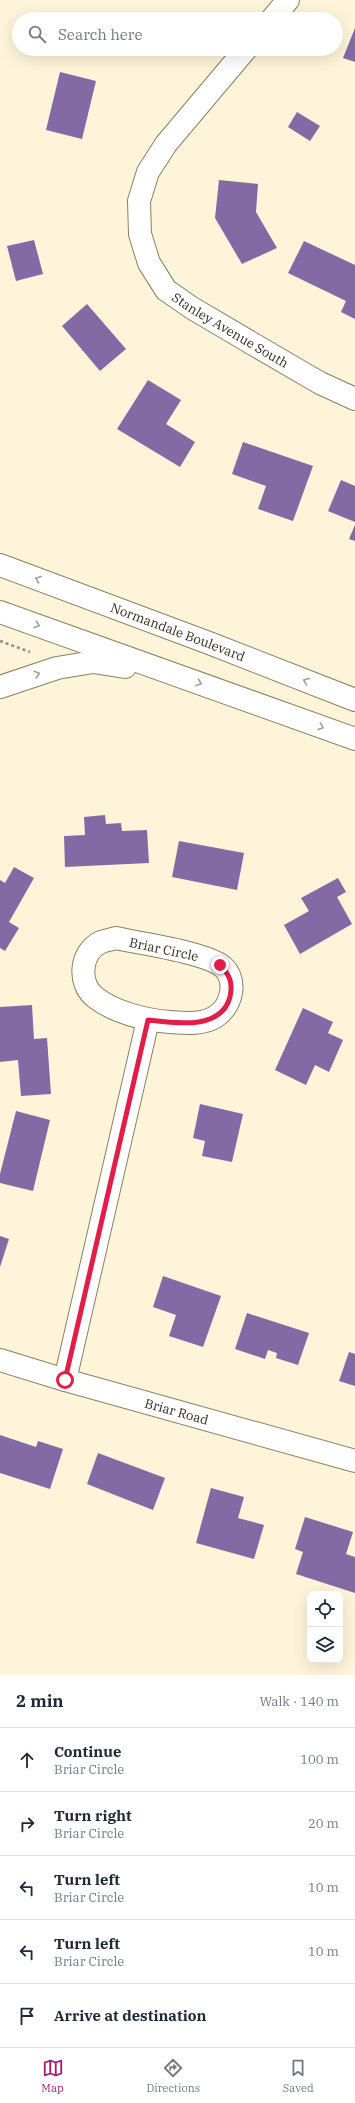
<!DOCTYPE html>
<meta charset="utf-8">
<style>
body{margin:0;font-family:"IBM Plex Serif",serif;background:#f6f6f7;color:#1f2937}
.controls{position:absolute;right:12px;bottom:12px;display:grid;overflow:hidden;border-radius:8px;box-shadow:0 4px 16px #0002}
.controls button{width:36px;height:36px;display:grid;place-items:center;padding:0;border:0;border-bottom:1px solid #e0e1e3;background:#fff;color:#1f2937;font:20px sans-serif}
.stop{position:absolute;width:12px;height:12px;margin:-9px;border:3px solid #e11d48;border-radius:50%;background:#fff}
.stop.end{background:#e11d48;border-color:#fff;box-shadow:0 1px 4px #0008}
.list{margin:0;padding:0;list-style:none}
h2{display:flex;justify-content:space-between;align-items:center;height:52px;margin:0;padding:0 16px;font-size:17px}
h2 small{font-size:13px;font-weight:400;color:#747a83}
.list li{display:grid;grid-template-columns:26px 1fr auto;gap:12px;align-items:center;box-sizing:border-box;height:64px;padding:0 16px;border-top:1px solid #e0e1e3}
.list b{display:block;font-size:15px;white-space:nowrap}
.list p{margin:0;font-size:13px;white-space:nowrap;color:#747a83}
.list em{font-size:13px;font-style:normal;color:#747a83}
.icon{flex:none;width:22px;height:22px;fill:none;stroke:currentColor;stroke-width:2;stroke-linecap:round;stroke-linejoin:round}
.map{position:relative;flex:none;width:355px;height:1675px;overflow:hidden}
.search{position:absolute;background:#fff;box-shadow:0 4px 16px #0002;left:12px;right:12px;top:12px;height:44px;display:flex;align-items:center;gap:10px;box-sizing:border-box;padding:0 14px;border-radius:22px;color:#747a83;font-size:15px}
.sheet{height:372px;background:#fff}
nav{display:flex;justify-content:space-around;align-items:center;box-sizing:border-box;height:56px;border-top:1px solid #e0e1e3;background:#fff;font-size:11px;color:#747a83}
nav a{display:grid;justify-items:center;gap:2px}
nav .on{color:#a01f71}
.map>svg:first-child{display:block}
</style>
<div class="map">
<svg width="355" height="1675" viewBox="0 0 355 1675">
<rect width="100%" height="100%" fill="#fdf4d9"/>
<g fill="#836aa5">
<path d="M355 28V62L343 58Z"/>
<path d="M60 72 96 81 82 139 46 130Z"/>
<path d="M297 112 320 126 310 141 288 127Z"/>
<path d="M219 180 258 184 256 212 277 248 242 264 215 218Z"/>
<path d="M34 240 43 274 16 281 7 246Z"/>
<path d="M304 241 355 265V319L341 312 346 301 288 273Z"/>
<path d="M87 304 126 349 100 371 62 326Z"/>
<path d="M148 380 181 400 166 424 195 442 180 467 117 429Z"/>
<path d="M243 442 313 466 293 521 258 509 266 486 232 474Z"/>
<path d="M341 480 355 486V522L328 511Z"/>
<path d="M355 525V541L349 539Z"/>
<path d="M105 815 106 824 121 823 122 831 147 830 149 863 65 867 64 836 85 835 84 817Z"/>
<path d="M179 841 244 853 237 890 172 877Z"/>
<path d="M14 867 34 878 9 922 19 928 5 951 0 948V880L5 883Z"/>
<path d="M338 878 346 892 337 897 352 924 300 954 284 925 309 911 301 898Z"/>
<path d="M32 1005 34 1039 47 1038 51 1094 21 1096 18 1060 0 1062V1007Z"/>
<path d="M303 1008 333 1022 328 1033 343 1040 329 1072 315 1065 306 1085 275 1070Z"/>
<path d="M200 1104 243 1114 232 1162 202 1156 205 1141 193 1138Z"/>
<path d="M16 1111 50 1120 33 1191 0 1183V1174Z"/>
<path d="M0 1236 9 1239 0 1267Z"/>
<path d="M163 1276 221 1296 203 1347 169 1336 176 1315 153 1307Z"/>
<path d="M247 1313 309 1333 298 1365 276 1358 277 1353 268 1350 265 1359 235 1349Z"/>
<path d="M349 1352 355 1354V1386L339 1381Z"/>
<path d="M0 1435 36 1447 38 1441 63 1449 50 1489 0 1473Z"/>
<path d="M98 1453 165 1478 153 1510 87 1484Z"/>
<path d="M211 1488 244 1497 238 1518 264 1525 254 1559 196 1543Z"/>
<path d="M305 1517 353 1532 346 1554 355 1557V1593L296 1574 303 1552 295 1549Z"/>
</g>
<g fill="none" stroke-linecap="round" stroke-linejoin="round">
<defs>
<g id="street">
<path d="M272 19 288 0"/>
<path id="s1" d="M246 49 166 144 148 172 139 201 140 234 149 263 166 290 192 308 253 344 320 383 355 399"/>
<path d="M116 938C143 944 196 951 219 964 239 976 233 1006 215 1017 202 1025 185 1023 170 1022 146 1020 116 1013 96 998 77 984 80 952 101 942 105 940 111 940 116 938Z"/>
<path id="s2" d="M0 1360 65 1380 355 1461"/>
<path d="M65 1380 148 1020"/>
</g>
<g id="secondary">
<path id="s3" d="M0 565 209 643 355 700"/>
<path d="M0 612 355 739"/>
<path d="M0 687 57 668 93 662 125 667"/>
</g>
</defs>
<use href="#street" stroke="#8b8061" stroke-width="24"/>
<use href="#secondary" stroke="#8b8061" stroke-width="24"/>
<path stroke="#958e7a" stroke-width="2.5" stroke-dasharray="3 3" stroke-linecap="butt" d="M0 641 30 652"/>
<use href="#street" stroke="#fff" stroke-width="22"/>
<use href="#secondary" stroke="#fff" stroke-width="22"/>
</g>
<defs><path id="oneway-chevron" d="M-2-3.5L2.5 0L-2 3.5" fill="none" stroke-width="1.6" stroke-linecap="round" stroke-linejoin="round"/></defs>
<g stroke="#a2a09a">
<use href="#oneway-chevron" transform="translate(38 579) rotate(-160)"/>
<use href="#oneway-chevron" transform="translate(37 625) rotate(20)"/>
<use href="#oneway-chevron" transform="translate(37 674) rotate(-18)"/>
<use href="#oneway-chevron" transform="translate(306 681) rotate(-158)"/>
<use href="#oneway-chevron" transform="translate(199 683) rotate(20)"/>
<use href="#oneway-chevron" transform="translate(321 727) rotate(20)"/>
</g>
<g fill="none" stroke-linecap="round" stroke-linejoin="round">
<path stroke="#e11d48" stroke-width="5" d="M65 1380 148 1020C174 1023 221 1031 230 997 233 983 230 975 220 965"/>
</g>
<g text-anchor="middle" stroke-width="3" stroke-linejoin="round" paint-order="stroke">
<g font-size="13" fill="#312c1f" stroke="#fff">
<text dy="5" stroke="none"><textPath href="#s1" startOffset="359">Stanley Avenue South</textPath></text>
<text dy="5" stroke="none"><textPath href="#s3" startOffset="190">Normandale Boulevard</textPath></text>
<text transform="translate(164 949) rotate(12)" y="5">Briar Circle</text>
<text dy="5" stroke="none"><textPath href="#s2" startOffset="184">Briar Road</textPath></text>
</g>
</g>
</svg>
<div class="controls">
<button><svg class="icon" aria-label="locate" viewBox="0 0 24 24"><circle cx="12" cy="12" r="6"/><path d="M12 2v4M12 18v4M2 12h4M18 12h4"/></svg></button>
<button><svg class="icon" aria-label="layers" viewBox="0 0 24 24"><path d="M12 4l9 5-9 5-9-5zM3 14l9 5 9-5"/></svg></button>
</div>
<div class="stop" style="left:65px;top:1380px"></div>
<div class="stop end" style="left:220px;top:965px"></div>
<div class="search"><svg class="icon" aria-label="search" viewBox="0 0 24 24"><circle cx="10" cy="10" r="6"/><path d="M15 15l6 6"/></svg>Search here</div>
</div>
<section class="sheet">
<h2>2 min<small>Walk · 140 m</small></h2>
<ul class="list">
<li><svg class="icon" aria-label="ahead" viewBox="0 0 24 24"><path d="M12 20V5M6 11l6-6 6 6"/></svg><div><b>Continue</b><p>Briar Circle</p></div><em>100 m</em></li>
<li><svg class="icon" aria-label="right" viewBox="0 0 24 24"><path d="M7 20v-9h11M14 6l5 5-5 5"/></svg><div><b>Turn right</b><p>Briar Circle</p></div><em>20 m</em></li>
<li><svg class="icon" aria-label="left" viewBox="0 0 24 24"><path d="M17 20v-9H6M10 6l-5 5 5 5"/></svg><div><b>Turn left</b><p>Briar Circle</p></div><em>10 m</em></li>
<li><svg class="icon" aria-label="left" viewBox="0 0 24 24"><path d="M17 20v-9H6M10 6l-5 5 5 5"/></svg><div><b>Turn left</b><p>Briar Circle</p></div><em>10 m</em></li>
<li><svg class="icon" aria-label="arrive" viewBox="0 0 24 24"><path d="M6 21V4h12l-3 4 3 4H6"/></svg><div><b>Arrive at destination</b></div></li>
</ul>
</section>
<nav>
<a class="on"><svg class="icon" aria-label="map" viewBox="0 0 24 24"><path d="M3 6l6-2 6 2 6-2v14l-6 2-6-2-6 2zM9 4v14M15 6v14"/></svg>Map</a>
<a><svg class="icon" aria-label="directions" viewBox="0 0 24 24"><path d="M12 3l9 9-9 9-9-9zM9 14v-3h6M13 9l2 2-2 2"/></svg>Directions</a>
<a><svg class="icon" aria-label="saved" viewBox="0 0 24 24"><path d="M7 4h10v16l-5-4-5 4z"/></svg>Saved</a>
</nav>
